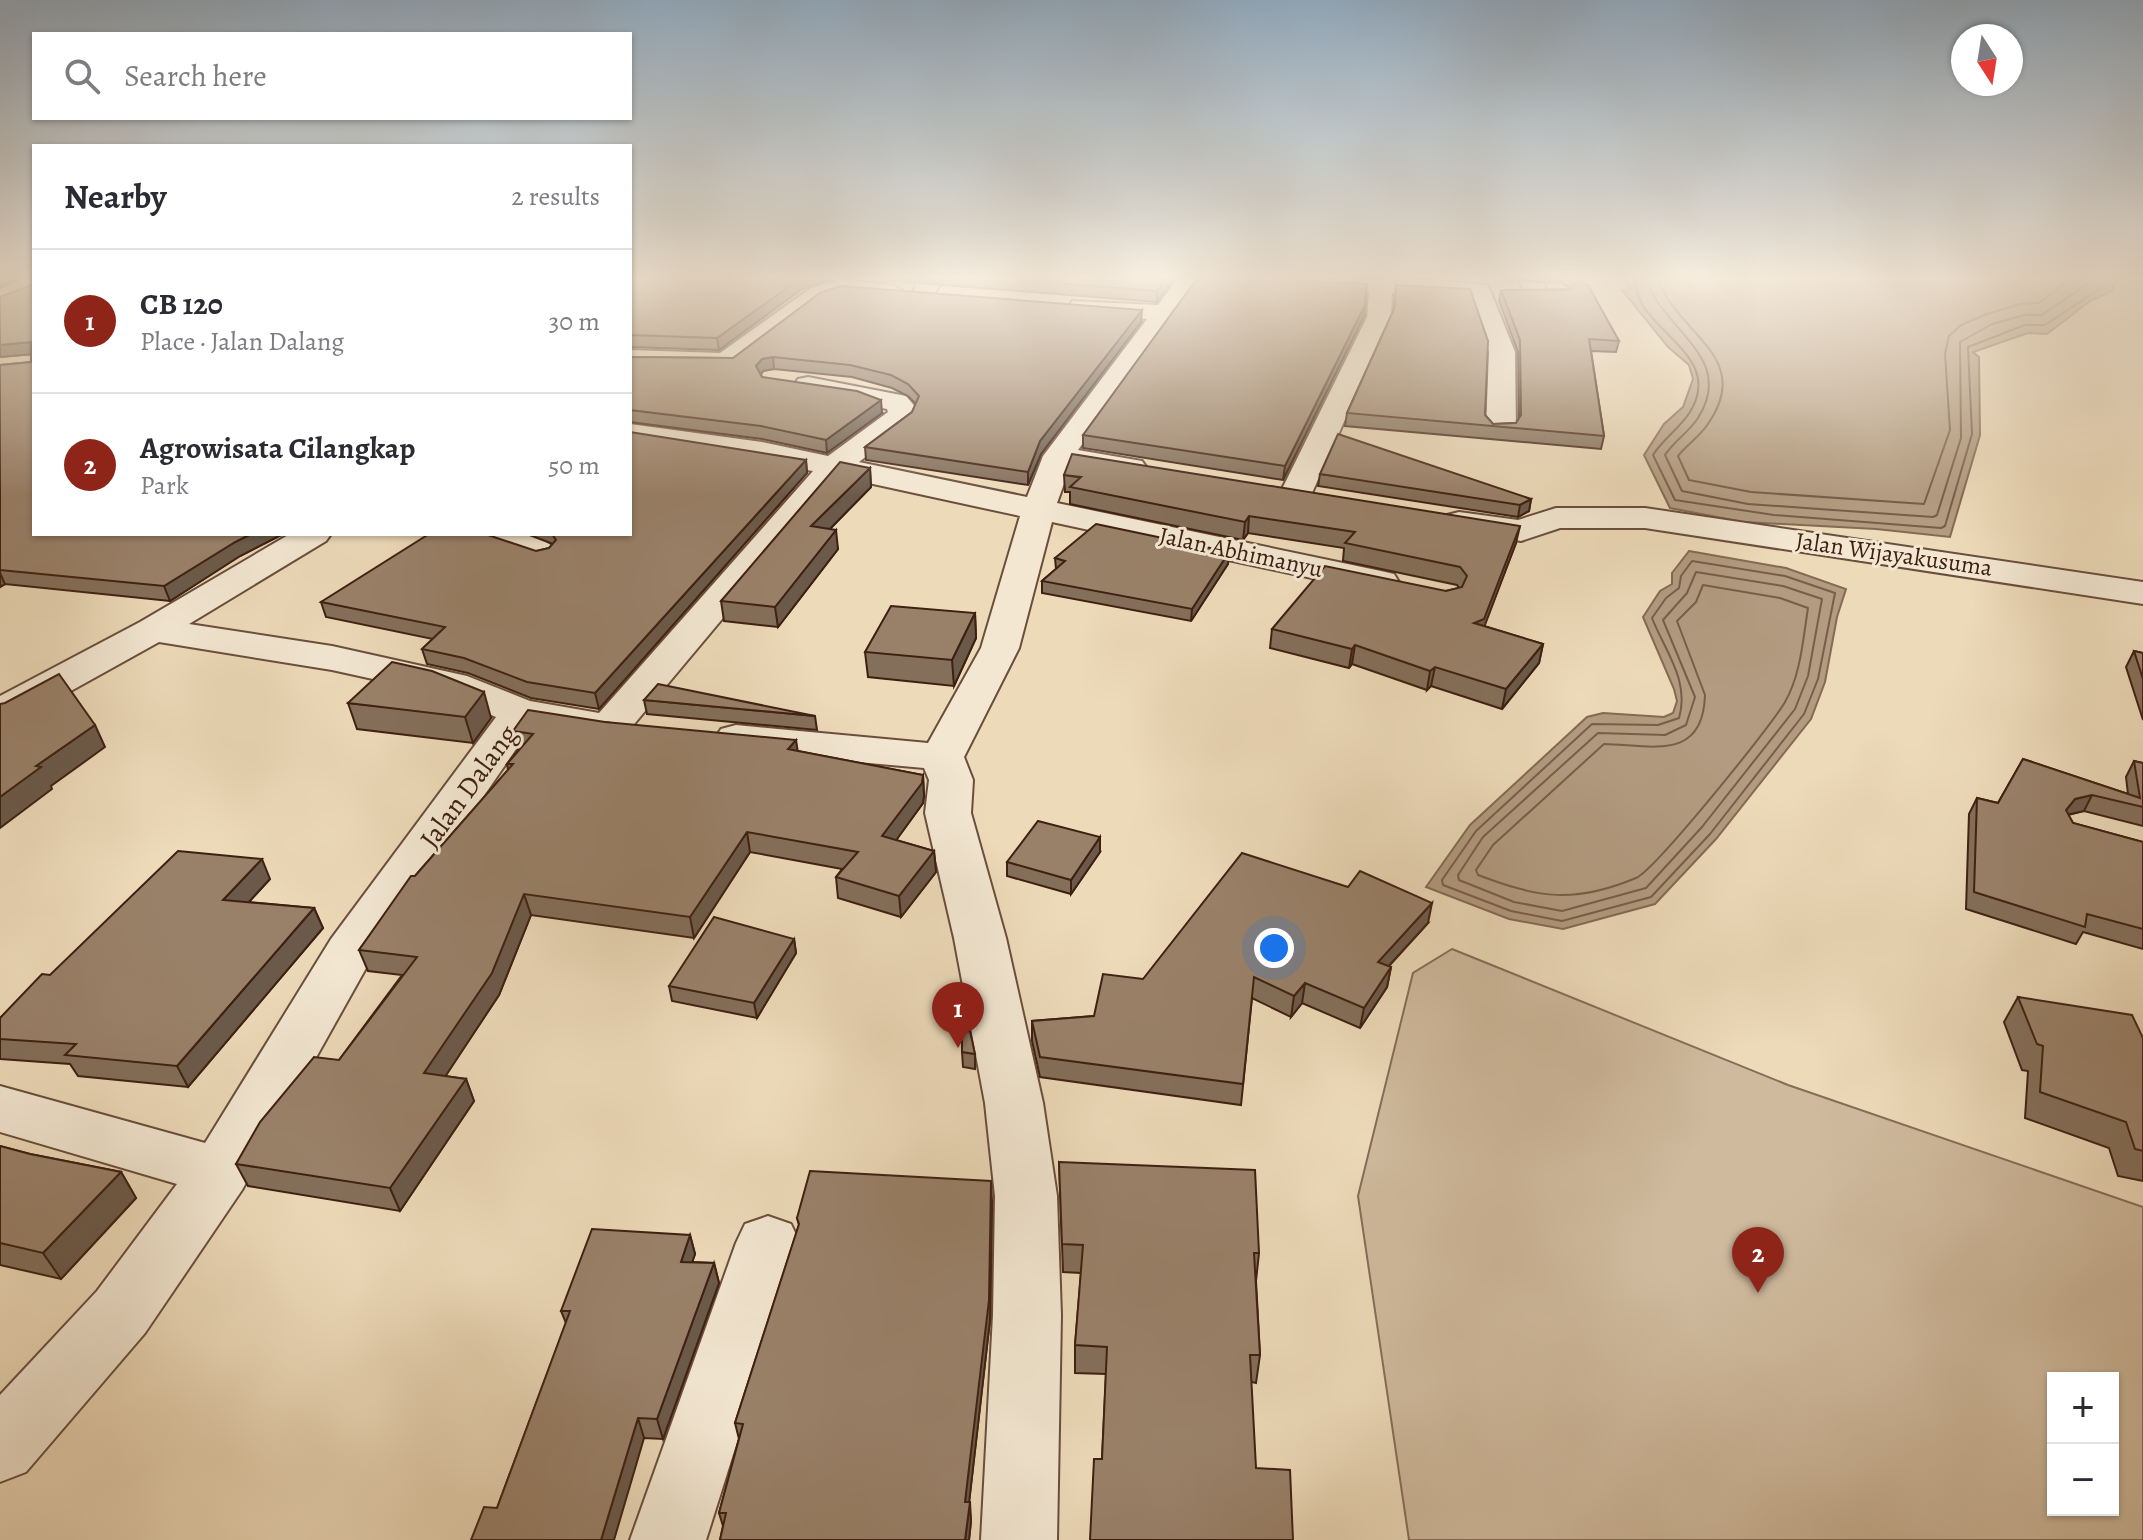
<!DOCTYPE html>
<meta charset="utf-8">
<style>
body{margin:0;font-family:Alegreya,serif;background:#f2f2f3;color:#2b2b33}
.controls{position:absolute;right:24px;bottom:24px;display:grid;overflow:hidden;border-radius:0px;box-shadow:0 2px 6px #0004}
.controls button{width:72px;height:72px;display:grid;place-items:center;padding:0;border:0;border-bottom:2px solid #e1e1e2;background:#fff;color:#2b2b33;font:40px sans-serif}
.compass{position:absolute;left:1951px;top:24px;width:72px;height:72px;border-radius:50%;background:#fff;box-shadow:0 2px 6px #0004;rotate:168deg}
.you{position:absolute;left:1274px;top:948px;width:28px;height:28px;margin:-20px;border:6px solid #fff;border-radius:50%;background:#1a73e8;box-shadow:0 0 0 12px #1a73e833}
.badge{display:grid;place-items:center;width:52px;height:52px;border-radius:50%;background:#8f2418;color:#fff;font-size:26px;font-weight:700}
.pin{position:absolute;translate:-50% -66px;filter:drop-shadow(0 2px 4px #0008)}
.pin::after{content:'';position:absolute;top:42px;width:28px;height:24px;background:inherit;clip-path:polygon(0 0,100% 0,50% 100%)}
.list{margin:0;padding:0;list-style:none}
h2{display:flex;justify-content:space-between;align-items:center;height:104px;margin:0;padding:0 32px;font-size:34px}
h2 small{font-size:26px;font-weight:400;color:#7c7c81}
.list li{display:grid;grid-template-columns:52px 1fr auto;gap:24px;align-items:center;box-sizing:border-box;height:144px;padding:0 32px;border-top:2px solid #e1e1e2}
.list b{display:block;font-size:30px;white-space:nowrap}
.list p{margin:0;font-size:26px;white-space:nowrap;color:#7c7c81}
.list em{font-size:26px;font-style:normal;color:#7c7c81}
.icon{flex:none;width:44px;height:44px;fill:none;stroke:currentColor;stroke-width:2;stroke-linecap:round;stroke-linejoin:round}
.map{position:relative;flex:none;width:2143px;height:1540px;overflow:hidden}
.search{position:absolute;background:#fff;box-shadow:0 2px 6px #0004;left:32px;top:32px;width:600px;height:88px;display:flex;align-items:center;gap:20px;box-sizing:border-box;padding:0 28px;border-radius:0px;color:#7c7c81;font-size:30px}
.panel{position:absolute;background:#fff;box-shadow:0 2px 6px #0004;left:32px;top:144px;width:600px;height:392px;border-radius:0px}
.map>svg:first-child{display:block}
</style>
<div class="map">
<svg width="2143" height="1540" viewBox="0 0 2143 1540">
<rect width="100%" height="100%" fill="#eddab9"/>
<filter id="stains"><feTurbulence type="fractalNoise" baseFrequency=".0025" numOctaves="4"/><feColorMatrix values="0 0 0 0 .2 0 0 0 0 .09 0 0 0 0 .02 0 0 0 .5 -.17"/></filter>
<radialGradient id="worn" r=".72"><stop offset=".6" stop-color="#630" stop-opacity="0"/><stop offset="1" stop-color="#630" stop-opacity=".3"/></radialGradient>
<path fill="#cfba9d" stroke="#866d58" stroke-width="2" fill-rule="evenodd" d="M1452 949 1788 1085 2143 1207V1540H1409L1358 1196 1413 973ZM2053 1378H2113V1510H2053Z"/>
<g fill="#b29b80" stroke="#846a54" stroke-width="2">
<path d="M1623 280H2116L2112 291 2090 301 2047 334 2028 333 1973 352 1979 357 1980 435 1950 537 1876 529 1743 522 1670 508 1644 455 1664 424 1683 407 1693 379 1689 365 1668 347 1622 290 1631 289Z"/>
<path d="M1689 551 1786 568 1846 589 1837 617 1825 682 1811 719 1716 839 1655 904 1563 929 1509 919 1426 887 1470 825 1587 717 1603 713 1664 717 1673 713 1677 701 1674 689 1643 617 1660 591 1672 584V573Z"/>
</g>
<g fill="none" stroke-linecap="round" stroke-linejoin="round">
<g stroke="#785e49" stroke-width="2">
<path d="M1634 280C1638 293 1639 303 1649 314 1674 345 1717 368 1690 412 1680 428 1663 439 1653 455L1675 500 1774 515 1941 528 1945 526 1972 434 1968 347 2025 325H2045L2104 286 2107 280"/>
<path d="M1646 280C1665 332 1736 358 1698 418 1689 432 1674 441 1665 455L1682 491 1748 504 1933 517 1937 515 1961 438 1960 342 1992 324 2025 315H2042L2093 280"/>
<path d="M1659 280C1676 334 1755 356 1708 424 1700 436 1687 445 1678 456L1689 480 1751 492 1924 504 1950 430 1945 354 1949 336 1961 325 1987 314 2020 304 2039 303 2069 280"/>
<path d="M1692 561 1785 576 1835 593 1818 679 1804 714 1710 834 1651 897 1562 921 1511 911 1443 885 1442 880 1476 831 1592 724 1658 725 1679 718C1690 681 1665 651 1652 618L1666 598 1679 588 1681 576Z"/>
<path d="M1696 572 1783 586 1822 599 1808 676 1795 709 1702 827 1646 888 1562 911 1514 902 1459 880 1458 875 1483 837 1598 733 1665 735 1686 725 1695 697 1663 620 1687 593Z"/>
<path d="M1703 585 1780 598 1808 608C1803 639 1801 674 1785 702 1772 725 1655 870 1636 878 1574 904 1539 898 1478 875L1476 870 1493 845 1604 744C1651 745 1703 762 1705 695L1677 621 1696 602Z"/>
</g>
<defs>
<g id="minor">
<path d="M840 280 893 285 905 292C894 306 847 293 827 298L735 367 630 366V350L720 353 811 288Z"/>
<path d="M918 280H942L932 299H916L912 294Z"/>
<path d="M1177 280H1200L1078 450 1142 461 1147 468 1142 475 1131 477 1070 467 1057 503 1381 571 1394 574 1399 582 1394 590 1381 593 1052 522 1019 648 964 757 973 780 971 813 1006 938 1043 1103 1057 1196 1061 1315 1057 1540H981L993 1315 995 1196 985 1103 954 938 925 813 929 780 924 768 736 751 721 747 715 738 721 729 736 725 928 743 981 648 1020 516 841 477 625 735C599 741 561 731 532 726L370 961 242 1190 145 1333 26 1472 0 1482V1395L97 1291 177 1184 0 1132V1086L205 1143 331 939 496 717 441 694 332 670 159 642 15 722 0 725V696L140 622 290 534H331L326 541 189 624 332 646 467 676 530 701 599 713 813 471 630 442V424L762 442 828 456 888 412 887 409 798 391 794 385 798 379 808 377 906 396 917 409 911 422 859 462 1027 497 1043 456 1147 319 1081 313 1069 306 1072 301 1158 305Z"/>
<path d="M1265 280H1426L1488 285 1515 352 1516 428 1511 434H1491L1486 428 1489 352 1470 297 1392 293 1391 317 1312 493 1307 500 1296 503 1285 500 1280 493 1367 317 1369 292 1276 287Z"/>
<path d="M1519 280H1543L1547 292 1543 297H1527Z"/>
<path d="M1556 508H1645L2143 582V604L1645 528H1560L1521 541 1447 529 1442 522 1447 515 1459 512 1518 520Z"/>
<path d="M472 534C498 534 541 528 557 552L552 559 540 562 477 541Z"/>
<path d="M768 1216 791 1224 800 1243 706 1540H630L736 1243 745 1224Z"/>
</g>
</defs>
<use href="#minor" stroke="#6a4e3c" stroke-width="4"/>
<use href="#minor" fill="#f3e7d2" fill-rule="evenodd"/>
</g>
<g fill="#846f5a" stroke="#3e2012" stroke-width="2">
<path d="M630 280H829L802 289 719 350 630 347Z"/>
<path d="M882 280H1173L1157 302Z"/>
<path d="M1500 280H1581L1619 341 1616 352 1591 351 1604 436 1601 449 1345 426 1347 413 1394 309 1396 285 1485 415 1493 424 1516 423 1519 419 1518 352 1499 301 1501 290 1572 289 1561 283Z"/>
<path d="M32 285 34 534H283L240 556 170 601 5 584 0 587V365L31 362V354L0 357V297Z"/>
<path d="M1364 316 1283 480 1083 448V435Z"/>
<path d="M1141 322 1041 454 1028 485 866 460 865 447 912 412 916 404 908 396 892 388 852 377 774 369 763 371 761 375 762 377 882 413 827 453 762 439 630 422V357L733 358Z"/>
<path d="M806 460 807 473 599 709 531 698 468 673 427 664 422 649 433 639 326 617 321 602 549 548 553 544 527 534H630Z"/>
<path d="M870 468 871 487 830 529 838 549 778 627 724 621 721 601Z"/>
<path d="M1320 474 1531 499 1529 511 1518 517 1318 486Z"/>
<path d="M1064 475 1516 543 1484 626 1543 644 1539 663 1502 709 1431 686 1427 690 1352 664 1349 668 1270 648 1272 629 1459 588 1457 585 1343 561 1344 548 1248 533 1243 540 1070 504V492H1065Z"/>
<path d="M1229 552 1228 564 1191 621 1042 593V581L1056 569 1055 558Z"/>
<path d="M975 613 976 638 954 686 868 677 865 652Z"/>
<path d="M2134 651 2143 653V720L2126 667Z"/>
<path d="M644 700 815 716 817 730 647 714Z"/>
<path d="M348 703 491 718 473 743 357 729Z"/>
<path d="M605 722 797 751 923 775 924 796 923 803 896 840 934 851 936 872 901 917 838 898 836 877 842 869 750 852 694 938 531 915 499 995 445 1076 466 1079 474 1101 400 1211 248 1186 236 1164 339 1060 402 975 368 971 359 950 415 876 508 770 507 764 518 750 513 731Z"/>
<path d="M2023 759 2128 794 2126 777 2134 761 2143 763V826L2084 811 2068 815 2073 823 2143 842V949L2083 932 2076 944 1966 909 1969 814 1977 798 1998 803Z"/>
<path d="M1100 852 1071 894 1007 876V862Z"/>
<path d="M270 879 249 902 314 908 323 928 188 1087 78 1076 70 1064 0 1059V1018L50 975Z"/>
<path d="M1428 923 1389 966 1391 967 1387 987 1360 1028 1302 1003 1291 1017 1252 998 1241 1105 1040 1077 1032 1041V1021L1094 1016 1143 979Z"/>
<path d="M794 939 796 953 757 1018 672 1001 669 986Z"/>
<path d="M2018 997 2143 1038V1181L2118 1176 2109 1148 2025 1118 2028 1071 2022 1070 2004 1022Z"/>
<path d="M962 1052 975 1054V1069L963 1067Z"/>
<path d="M0 1146 30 1154 121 1172 136 1198 61 1279 0 1265Z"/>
<path d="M1059 1162 1259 1253 1256 1281 1260 1355 1256 1383 1252 1382 1102 1459 1106 1374 1075 1373V1345L1081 1273 1063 1272Z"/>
<path d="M992 1201 990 1320 969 1502 971 1521 969 1540H720L723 1526 719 1513 739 1439 735 1423 799 1225 797 1218Z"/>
<path d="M690 1235 695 1254 692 1262 714 1263 719 1283 663 1439 644 1438 497 1508 566 1323 561 1311Z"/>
</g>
<g fill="#6b5a4a" stroke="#3e2012" stroke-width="2">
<path d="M0 280H17L0 288Z"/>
<path d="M798 280H829L802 289 719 350 717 338Z"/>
<path d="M1165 280H1173L1157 302V291Z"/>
<path d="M1365 305 1364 316 1283 480 1285 466Z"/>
<path d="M1142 310 1141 322 1041 454 1028 485V472L1040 441Z"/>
<path d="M31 342 34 354 0 357V345Z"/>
<path d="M773 357 774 369 763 371 758 378 756 366 762 359Z"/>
<path d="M881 400 882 413 827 453 826 440Z"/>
<path d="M806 460 807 473 599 709 595 693Z"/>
<path d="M870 468 871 487 813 546 811 526Z"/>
<path d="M1531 499 1529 511 1518 517 1520 505Z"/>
<path d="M1249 516 1248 533 1243 540 1245 522Z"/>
<path d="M1520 526 1516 543 1480 638 1474 623Z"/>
<path d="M836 530 838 549 778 627 775 607Z"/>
<path d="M251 534H283L240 556 170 601 164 586 235 542Z"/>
<path d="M1229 552 1228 564 1191 621 1192 609Z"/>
<path d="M0 573 5 584 0 587Z"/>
<path d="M975 613 976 638 954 686 952 660Z"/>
<path d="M1543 644 1539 663 1502 709 1506 689Z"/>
<path d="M1355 645 1352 664 1349 668 1352 649Z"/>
<path d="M1435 667 1431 686 1427 690 1430 671Z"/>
<path d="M484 692 491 718 473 743 465 717Z"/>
<path d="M95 725 105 747 51 786 52 789 0 828V797L36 766Z"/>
<path d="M796 740 799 759 788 749Z"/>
<path d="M923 775 924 796 923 803 884 857 882 836Z"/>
<path d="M2092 795 2084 811 2066 815V810L2075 799Z"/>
<path d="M747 832 750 852 694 938 690 917Z"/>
<path d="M1100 837V852L1071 894V880Z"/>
<path d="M934 851 936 872 901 917 899 896Z"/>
<path d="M262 859 270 879 232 920 223 900Z"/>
<path d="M524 894 531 915 499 995 433 1095 424 1073Z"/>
<path d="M1432 903 1428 923 1374 982 1378 962Z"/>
<path d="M314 908 323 928 188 1087 177 1066Z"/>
<path d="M794 939 796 953 757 1018 754 1003Z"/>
<path d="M1391 967 1387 987 1360 1028 1364 1008Z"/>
<path d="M1305 983 1302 1003 1291 1017 1294 996Z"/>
<path d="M466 1079 474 1101 400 1211 390 1188Z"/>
<path d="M121 1172 136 1198 61 1279 43 1253Z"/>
<path d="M991 1181 992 1201 990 1320 967 1521 965 1502Z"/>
<path d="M690 1235 695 1254 686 1281 681 1262Z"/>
<path d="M714 1263 719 1283 663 1439 657 1419Z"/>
<path d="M638 1418 644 1438 614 1540H601Z"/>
<path d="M970 1502 971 1521 969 1540H965Z"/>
</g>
<g fill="#998169" stroke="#3e2012" stroke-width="2">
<path d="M32 280H34V534H251L235 542 164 586 0 570V365L31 362V342L0 345V297L32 285Z"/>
<path d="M630 280H798L717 338 630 335Z"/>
<path d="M1019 280H1165L1157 291Z"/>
<path d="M1196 280H1297L1367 284 1365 305 1285 466 1083 435Z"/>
<path d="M1578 280H1581L1583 284 1588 285 1619 341 1589 339 1604 436 1347 413 1395 307 1396 285 1470 289 1488 341 1485 415 1493 424 1516 423 1521 415 1520 340 1501 290H1571Z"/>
<path d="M841 286 1142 310 1040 441 1028 472 865 447 912 412 919 396 908 384 891 375 850 365 773 357 762 359 756 366 762 377 857 391 881 400 826 440 761 426 630 410V357L733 358 820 293Z"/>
<path d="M630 432 806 460 595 693 527 682 464 658 422 649 445 627 321 602 429 534H485L536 551 549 548 556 540 552 534H630Z"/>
<path d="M1338 434 1531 499 1520 505 1320 474Z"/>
<path d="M1072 454 1520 526 1484 619 1474 623 1543 644 1506 689 1435 667 1430 671 1355 645 1352 649 1272 629 1325 566 1446 591 1462 587 1467 576 1460 567 1345 543 1355 532 1249 516 1245 522 1070 487 1081 477 1064 475Z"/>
<path d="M840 462 870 468 811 526 836 530 775 607 721 601Z"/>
<path d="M1096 524 1229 552 1192 609 1042 581 1065 561 1055 558Z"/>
<path d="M891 606 975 613 952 660 865 652Z"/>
<path d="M2134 651 2143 653V679Z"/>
<path d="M392 662 432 671 484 692 465 717 348 703Z"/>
<path d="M59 674 95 725 36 766 41 767 0 797V704L5 703Z"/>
<path d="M658 684 815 716 644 700Z"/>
<path d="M528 710 605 722 796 740 788 749 923 775 922 783 882 836 934 851 899 896 836 877 858 852 747 832 690 917 524 894 492 973 424 1073 466 1079 390 1188 236 1164 260 1122 314 1057 339 1060 417 957 359 950 411 876H415L513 764H507L533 734 513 731Z"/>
<path d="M2023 759 2140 798 2134 761 2143 763V807L2092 795 2075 799 2066 810 2073 823 2143 842V929L2087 914 2085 927 1974 892 1977 798 1998 803Z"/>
<path d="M1038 821 1100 837 1071 880 1007 862Z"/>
<path d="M178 851 262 859 223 900 314 908 177 1066 65 1055 76 1044 0 1039V1018L42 974 50 975Z"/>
<path d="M1242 853 1348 887 1360 871 1432 903 1378 962 1391 967 1364 1008 1305 983 1294 996 1254 977 1243 1084 1040 1057 1032 1021 1094 1016 1103 974 1143 979Z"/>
<path d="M714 917 794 939 754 1003 669 986Z"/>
<path d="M2018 997 2132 1015 2143 1038V1151L2135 1149 2126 1122 2040 1092 2043 1046 2037 1044Z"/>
<path d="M970 1031 975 1054 962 1052V1032Z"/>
<path d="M0 1146 30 1154 121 1172 43 1253 0 1243Z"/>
<path d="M1059 1162 1255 1170 1259 1253H1254L1260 1355H1250L1256 1468 1290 1470 1293 1540H1090L1094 1459H1102L1107 1347 1075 1345 1083 1245 1062 1244Z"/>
<path d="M810 1171 991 1181 989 1300 965 1502H970L965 1540H720L726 1513H719L743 1424 735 1423 799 1224 797 1218Z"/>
<path d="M592 1229 690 1235 681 1262 714 1263 657 1419 638 1418 601 1540H471L484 1507 497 1508 570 1311H561Z"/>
</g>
<linearGradient id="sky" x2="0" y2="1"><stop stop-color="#92aabe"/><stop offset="0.56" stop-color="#f7eee0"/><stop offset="1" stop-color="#f7eee0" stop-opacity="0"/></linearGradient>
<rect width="2143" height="496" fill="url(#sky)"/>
<g text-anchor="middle" stroke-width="6" stroke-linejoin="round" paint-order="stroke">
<g font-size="24" fill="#3e2012" stroke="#f3e7d2">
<text transform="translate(1241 552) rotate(12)" y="8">Jalan Abhimanyu</text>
<text transform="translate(1894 554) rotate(8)" y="8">Jalan Wijayakusuma</text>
</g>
<g font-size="28" fill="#3e2012" stroke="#f3e7d2">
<text transform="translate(468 786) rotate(-54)" y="10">Jalan Dalang</text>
</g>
</g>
<rect width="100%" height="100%" filter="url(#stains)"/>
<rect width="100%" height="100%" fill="url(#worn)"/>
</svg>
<div class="controls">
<button>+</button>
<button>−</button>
</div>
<svg class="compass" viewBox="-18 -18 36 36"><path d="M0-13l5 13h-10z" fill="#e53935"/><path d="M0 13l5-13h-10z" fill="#7c7c81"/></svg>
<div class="you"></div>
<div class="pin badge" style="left:958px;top:1048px">1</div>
<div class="pin badge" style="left:1758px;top:1293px">2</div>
<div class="search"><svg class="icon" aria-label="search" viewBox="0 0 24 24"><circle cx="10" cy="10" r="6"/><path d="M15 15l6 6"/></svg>Search here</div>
<section class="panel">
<h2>Nearby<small>2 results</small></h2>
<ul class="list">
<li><span class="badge">1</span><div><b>CB 120</b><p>Place · Jalan Dalang</p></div><em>30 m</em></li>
<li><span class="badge">2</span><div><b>Agrowisata Cilangkap</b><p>Park</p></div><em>50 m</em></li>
</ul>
</section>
</div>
